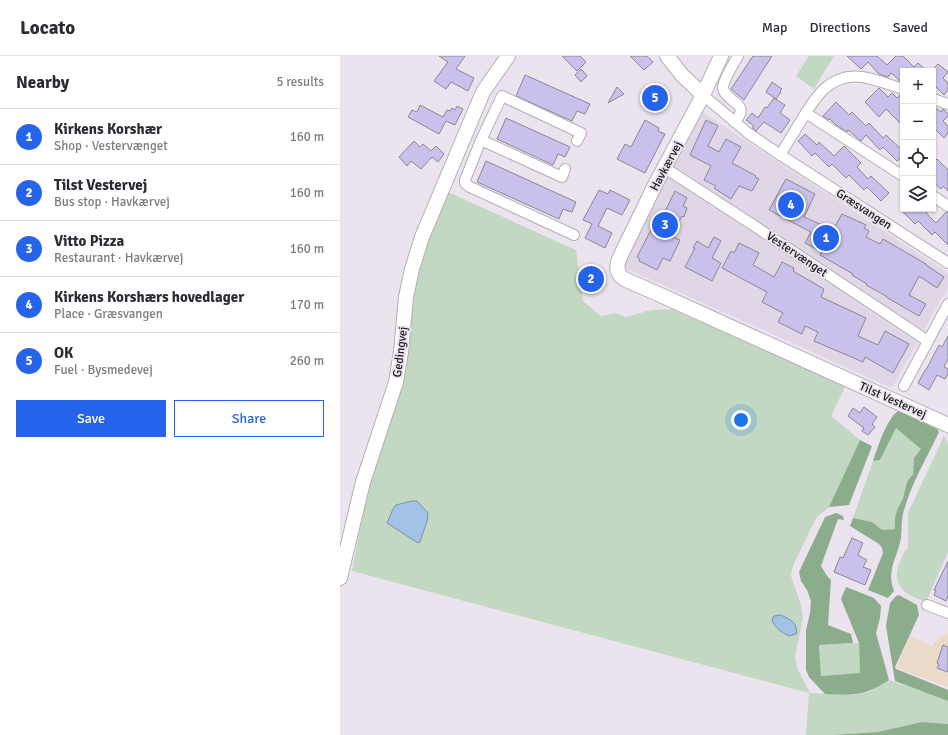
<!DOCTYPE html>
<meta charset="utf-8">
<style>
body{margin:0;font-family:Signika,sans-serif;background:#f2f2f3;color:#2b2b33}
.controls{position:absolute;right:12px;top:12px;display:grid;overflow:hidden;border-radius:0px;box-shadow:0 1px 3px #0004}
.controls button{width:36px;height:36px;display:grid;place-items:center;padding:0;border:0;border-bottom:1px solid #e1e1e2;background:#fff;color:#2b2b33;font:20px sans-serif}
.you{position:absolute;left:401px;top:364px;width:14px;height:14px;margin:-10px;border:3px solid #fff;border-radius:50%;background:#1a73e8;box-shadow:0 0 0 6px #1a73e833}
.badge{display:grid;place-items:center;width:26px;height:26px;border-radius:50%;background:#2563eb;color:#fff;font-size:13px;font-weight:700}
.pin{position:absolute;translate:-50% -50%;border:2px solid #fff;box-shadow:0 1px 4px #0006}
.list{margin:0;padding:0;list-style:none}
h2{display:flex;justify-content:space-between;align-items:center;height:52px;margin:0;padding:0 16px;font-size:17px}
h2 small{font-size:13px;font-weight:400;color:#7c7c81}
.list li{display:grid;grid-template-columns:26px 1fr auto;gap:12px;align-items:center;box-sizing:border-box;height:56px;padding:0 16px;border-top:1px solid #e1e1e2}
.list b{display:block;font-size:15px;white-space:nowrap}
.list p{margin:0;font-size:13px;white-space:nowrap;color:#7c7c81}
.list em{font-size:13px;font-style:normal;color:#7c7c81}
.actions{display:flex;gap:8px;padding:12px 16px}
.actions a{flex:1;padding:9px 0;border:1px solid #2563eb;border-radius:0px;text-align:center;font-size:14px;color:#2563eb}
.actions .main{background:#2563eb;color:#fff}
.icon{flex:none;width:22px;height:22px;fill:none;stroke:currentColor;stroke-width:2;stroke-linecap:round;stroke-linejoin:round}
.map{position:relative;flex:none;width:608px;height:679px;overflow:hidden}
header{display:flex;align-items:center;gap:24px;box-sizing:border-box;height:56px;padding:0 20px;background:#fff;border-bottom:1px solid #e1e1e2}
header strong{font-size:19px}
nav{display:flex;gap:22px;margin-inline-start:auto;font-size:14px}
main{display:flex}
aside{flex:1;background:#fff}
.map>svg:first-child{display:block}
</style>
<header>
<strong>Locato</strong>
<nav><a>Map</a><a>Directions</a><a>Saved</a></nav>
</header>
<main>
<aside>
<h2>Nearby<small>5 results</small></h2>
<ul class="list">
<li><span class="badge">1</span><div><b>Kirkens Korshær</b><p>Shop · Vestervænget</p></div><em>160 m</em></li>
<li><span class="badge">2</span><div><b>Tilst Vestervej</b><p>Bus stop · Havkærvej</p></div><em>160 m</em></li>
<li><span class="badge">3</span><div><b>Vitto Pizza</b><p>Restaurant · Havkærvej</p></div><em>160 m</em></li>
<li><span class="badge">4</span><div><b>Kirkens Korshærs hovedlager</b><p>Place · Græsvangen</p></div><em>170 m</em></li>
<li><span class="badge">5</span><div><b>OK</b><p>Fuel · Bysmedevej</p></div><em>260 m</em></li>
</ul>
<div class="actions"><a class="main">Save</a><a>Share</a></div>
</aside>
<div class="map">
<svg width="608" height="679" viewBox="0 0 608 679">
<rect width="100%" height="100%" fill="#ebe4ee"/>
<path fill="#e0d6e6" d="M361 55 608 217V231L552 332 287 213 283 204Z"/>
<path fill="#ebdac9" d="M608 576V631L556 612 570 580 592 590 598 583Z"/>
<g fill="#c3d8c3">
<path d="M469 0H494L474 33 456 20Z"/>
<path d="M106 135 236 194 243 245 261 260 275 257 286 261 311 254 333 253 505 331 491 360 520 384 489 451 476 462 453 510 451 520 461 549 463 561 455 601 457 612 470 637 515 639 528 636 549 624 608 644V668L582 666 538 676 492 679H466L469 637 12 515 29 427 73 234 85 188Z"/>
<path d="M556 372 582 393 574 402 573 418 567 426 563 442 557 454 555 473 542 474 532 466 513 462 533 405 540 404Z"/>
<path d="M604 380 608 388V496L586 546C567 539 551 532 559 508 562 502 563 496 568 492V457Z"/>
<path d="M519 587 520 617 481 620 479 589Z"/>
</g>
<g fill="#8bad8b">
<path d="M559 355 597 373 599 376C587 401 569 432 563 458 561 466 562 474 561 482 557 503 546 514 554 535L548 542 528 534 543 497 542 492 539 488 510 470 513 462 532 466 542 474 555 473V462L557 454 563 442 567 426 573 418 574 402 581 393 556 372 540 404 533 405C537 393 548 359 559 355Z"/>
<path d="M520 384 532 390 509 449 489 451Z"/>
<path d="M496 457 503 460 504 464 498 463 481 510 487 520 491 524 488 569 511 578 513 587 479 589 481 620 520 617 519 587 501 543 506 531 534 542 541 550 540 562 536 577 549 624C522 641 515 639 485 638L469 621 466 614V574L470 557 471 545 467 534 461 525 459 516 485 461Z"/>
<path d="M559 539 577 549 579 559 555 611 556 613 608 634V645L555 625 546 570 550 547 556 540Z"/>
<path d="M582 666 608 668V679H492L538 676Z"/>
</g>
<g fill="#a2c3e5" stroke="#7a90a9">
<path d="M72 445H77L88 457 87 465 80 486 78 487 47 467 53 453 56 449Z"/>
<path d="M441 559C450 563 459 568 456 578L449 580C441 576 435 572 432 564L434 560Z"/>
</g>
<g fill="#c9c1ec" stroke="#898791">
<path d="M99 0H125L116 13 134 22 128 35 111 26 106 33 94 25 108 6Z"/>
<path d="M222 0H240L246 6 237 15Z"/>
<path d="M290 0H307L313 6 304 14Z"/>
<path d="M413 0H432L404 44 391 33Z"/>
<path d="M507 0H537L547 9 556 0H563L574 11 578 7 587 15H563V26L560 25 551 17 548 21 539 18 528 6 521 13Z"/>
<path d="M598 8 608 16 603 22 608 27V34L604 39 593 28V13Z"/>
<path d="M241 13 247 20 241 26 235 19Z"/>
<path d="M185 19 250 48 245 58 237 55 232 65 176 40Z"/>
<path d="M432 26 442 33 440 35 441 36 436 43 426 36Z"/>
<path d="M277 31 284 38 268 47Z"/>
<path d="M539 32 548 41 552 37 557 42 560 39H563V70L546 53 539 61 525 46Z"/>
<path d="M315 34 327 40 322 49 311 43Z"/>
<path d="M434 42 445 49 440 57 450 64 441 77 424 66 416 75 412 72 414 70 406 64 412 57 418 62 425 51 427 52Z"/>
<path d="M496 46 509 59 512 56 526 70 529 67 543 82 546 79 563 95V100L557 105 543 91 540 94 526 79 521 85 508 74 507 76 496 69 490 63 489 64 483 60Z"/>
<path d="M80 49 103 61 107 54 110 55 112 52 115 54 117 50 123 53 115 69 106 65 99 78 68 61 72 54 77 56Z"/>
<path d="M593 50 601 56 603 53 608 58V60L603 65 608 70V77L604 82 593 71Z"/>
<path d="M166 62 230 91 225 101 218 98 213 109 157 83Z"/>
<path d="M305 64 319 72 318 75 325 78 305 117 277 103 285 88 291 91Z"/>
<path d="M366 64 378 70 368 90 379 96 386 83 401 91 392 107 416 120 415 121 419 123 412 135 399 130 391 143 374 132 376 130 364 124 371 110 350 99Z"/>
<path d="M465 78 477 89 479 86 494 100 504 90 521 107 517 111 528 123 531 120 549 137 541 145 527 131 524 134 509 119 506 122 492 108 489 111 475 97 472 100 458 85Z"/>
<path d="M74 85 80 91 83 88 91 95 96 90 104 98 98 106 92 101 81 113 71 105 67 110 59 101Z"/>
<path d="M597 103 608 114V135L603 130 601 133 593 126V106Z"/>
<path d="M146 105 236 146 232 156 223 153 219 163 137 126Z"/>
<path d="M446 123 475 138 464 161 493 174 502 158 526 169 524 172 529 175 526 181 540 188 543 183 586 208V209L604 221 597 232 579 220 569 239 586 248 579 260 546 241V240L526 229 527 228 512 219 513 218 480 199 482 196 465 187 471 176 429 154Z"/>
<path d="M259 134 268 138 270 134 290 144 282 159 267 152 258 170 272 177 265 192 245 182 252 168 243 164Z"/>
<path d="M335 135 347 142 343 150 347 152 344 161 342 160 331 180 340 184 330 205 323 202 317 214 299 205 300 203 297 201 311 174 315 176Z"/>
<path d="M560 153H589L586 157 596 167 606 156H608V189L595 176 592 179 578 165 575 168Z"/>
<path d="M374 181 381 185 372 202 381 207 372 225 345 211 355 192H353L357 185 368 192Z"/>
<path d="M399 187 419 197 413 209 434 221 442 206 454 212 453 215 484 233 481 241 526 262 518 280 538 289 545 275 569 288 553 317 525 301 523 306 474 285 478 276 465 270 462 278 438 266 443 257 422 246 427 236 382 212 391 195 394 197Z"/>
<path d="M608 280V303L604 311 608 313V318L605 323 597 319 589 334 578 327 585 314H586L599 289 602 291Z"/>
<path d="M524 351 537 361 532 368 535 371 528 379 522 375 524 372 508 360 513 352 520 357Z"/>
<path d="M512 482 523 487 518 499 527 504 523 511 531 514 525 529 494 516 500 501 503 502Z"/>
<path d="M608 505V540L606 545 594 539 596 534H594Z"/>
<path d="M603 589 608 591V616L597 612 599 608 597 607Z"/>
</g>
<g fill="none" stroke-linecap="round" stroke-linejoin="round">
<defs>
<g id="street">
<path d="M363 39 408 77 436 96 608 207"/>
<path d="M593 43 608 48"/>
<path d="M466 57 563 120"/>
<path d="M394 66C396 64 399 61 400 58 405 47 383 43 383 31 384 23 394 7 398 0"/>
<path d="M141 84 222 121 225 113"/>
<path d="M440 99C447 88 454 76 461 65 475 41 490 17 522 21 536 23 550 29 563 33"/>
<path d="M325 112 410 167 588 285"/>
<path d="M593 140 608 150"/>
<path d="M234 179 130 131 125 127V124L141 84 162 40 241 77 237 85"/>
<path d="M564 330 608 248"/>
<path d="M587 549 608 557"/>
</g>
<g id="secondary">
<path d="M327 0 342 19 363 39"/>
<path d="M381 0 363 39 315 129 279 203C276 211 277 218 284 223L316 237 608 369"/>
<path d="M0 522 23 426 56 326 61 296 66 241 72 213 82 181 143 36 168 0"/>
</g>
</defs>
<use href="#street" stroke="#b3adb6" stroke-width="12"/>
<use href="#secondary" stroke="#b3adb6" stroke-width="16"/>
<use href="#street" stroke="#fff" stroke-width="10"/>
<use href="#secondary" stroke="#fff" stroke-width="14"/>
</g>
<g text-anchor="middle" stroke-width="4" stroke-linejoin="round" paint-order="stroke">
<g font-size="12" fill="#1c191d" stroke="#ebe4ee">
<text transform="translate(326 110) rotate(-62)" y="4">Havkærvej</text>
<text transform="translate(524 153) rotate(33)" y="4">Græsvangen</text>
<text transform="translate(457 198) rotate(34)" y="4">Vestervænget</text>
<text transform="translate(60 296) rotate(-83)" y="4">Gedingvej</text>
<text transform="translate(553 344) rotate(24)" y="4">Tilst Vestervej</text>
</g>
</g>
</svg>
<div class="controls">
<button>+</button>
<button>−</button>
<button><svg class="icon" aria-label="locate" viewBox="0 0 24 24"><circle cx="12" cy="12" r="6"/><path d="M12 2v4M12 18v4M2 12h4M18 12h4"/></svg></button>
<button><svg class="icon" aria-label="layers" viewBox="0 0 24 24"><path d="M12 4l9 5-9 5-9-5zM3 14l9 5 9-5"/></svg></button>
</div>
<div class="you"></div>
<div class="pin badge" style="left:486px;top:182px">1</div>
<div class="pin badge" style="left:251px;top:223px">2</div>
<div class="pin badge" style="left:325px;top:169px">3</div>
<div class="pin badge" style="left:451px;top:149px">4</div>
<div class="pin badge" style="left:315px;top:42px">5</div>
</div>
</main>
